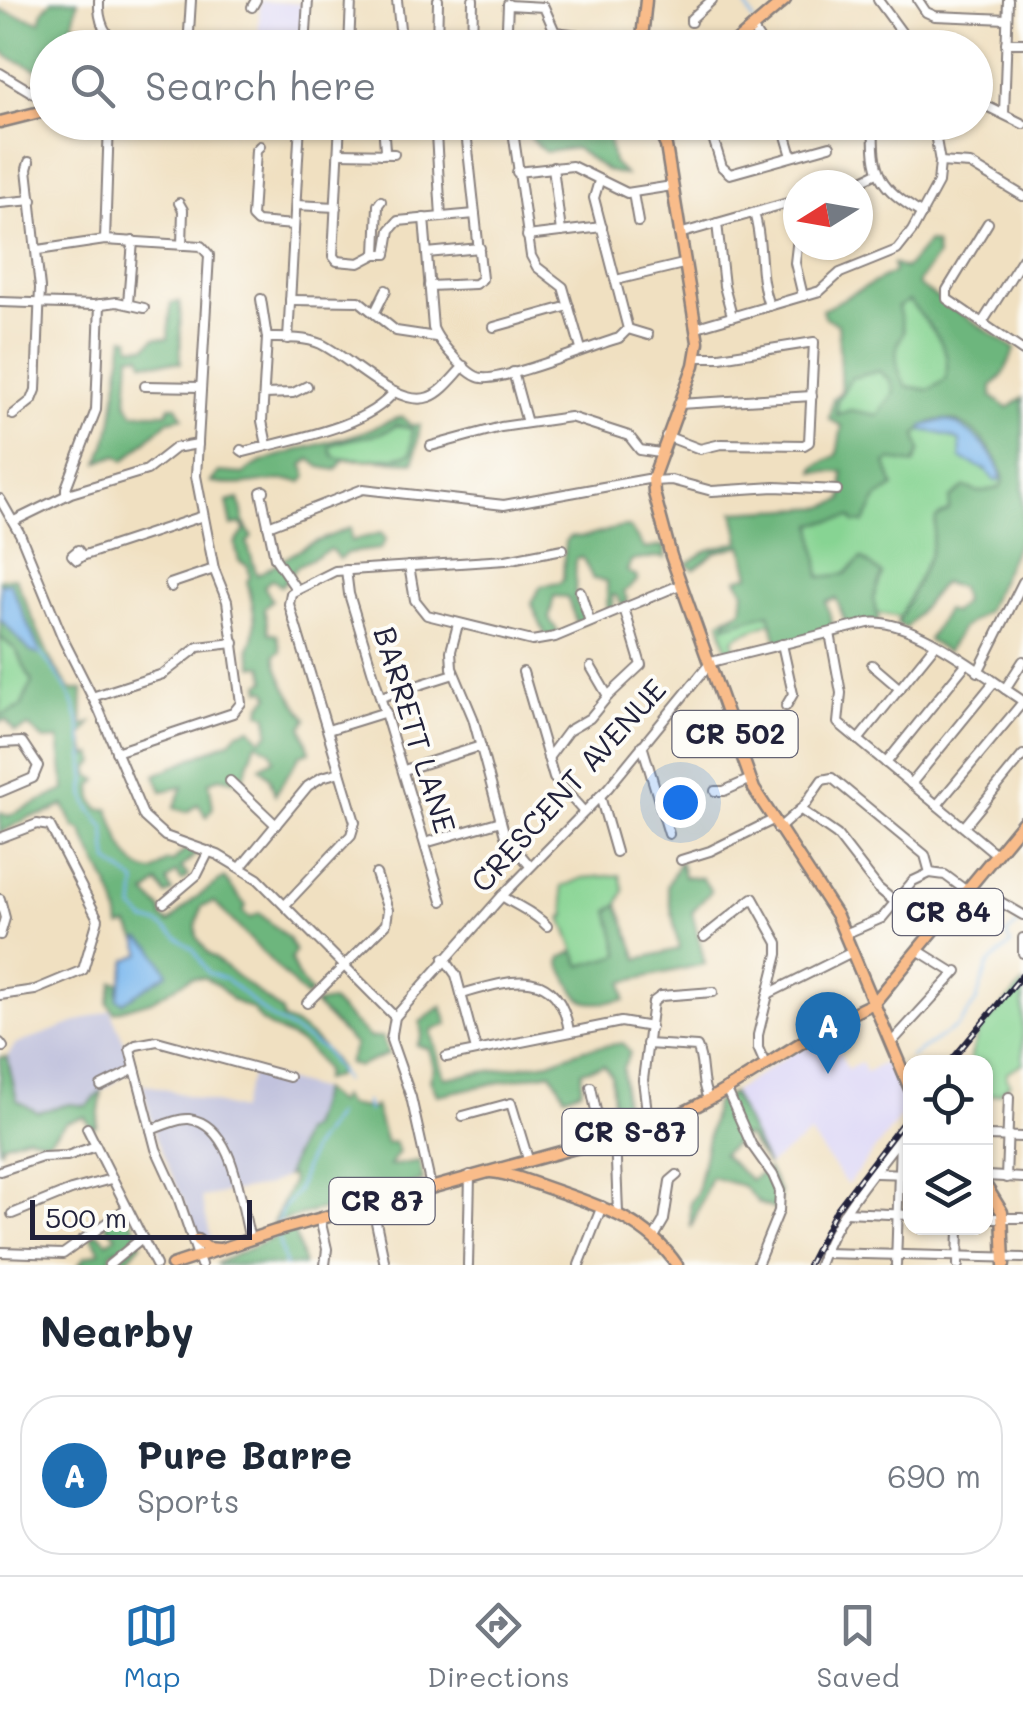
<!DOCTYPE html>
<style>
body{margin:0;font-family:Mali,sans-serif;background:#f2f2f3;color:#1f2937}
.controls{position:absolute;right:30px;bottom:30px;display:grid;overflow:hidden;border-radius:20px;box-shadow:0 2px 8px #0004}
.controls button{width:90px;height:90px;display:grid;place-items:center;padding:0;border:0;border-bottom:2px solid #e0e1e3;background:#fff;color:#1f2937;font:50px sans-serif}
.compass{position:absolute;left:783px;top:170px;width:90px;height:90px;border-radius:50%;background:#fff;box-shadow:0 2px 8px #0004;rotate:259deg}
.scale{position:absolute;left:30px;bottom:25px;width:222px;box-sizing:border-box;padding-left:10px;border:5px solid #22223b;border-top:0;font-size:28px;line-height:35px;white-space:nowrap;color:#22223b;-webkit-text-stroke:8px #fdfcf7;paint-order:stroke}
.you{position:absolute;left:680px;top:802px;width:35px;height:35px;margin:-25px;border:8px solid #fff;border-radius:50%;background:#1a73e8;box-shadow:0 0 0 15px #1a73e833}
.badge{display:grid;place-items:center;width:65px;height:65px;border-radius:50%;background:#1f6fb2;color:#fff;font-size:32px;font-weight:700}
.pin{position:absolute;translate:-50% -82px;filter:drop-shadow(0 2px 5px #0008)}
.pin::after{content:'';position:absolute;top:52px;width:35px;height:30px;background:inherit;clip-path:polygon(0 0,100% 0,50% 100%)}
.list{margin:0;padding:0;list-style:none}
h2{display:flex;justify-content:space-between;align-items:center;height:130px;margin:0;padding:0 40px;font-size:42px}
h2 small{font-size:32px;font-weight:400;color:#747a83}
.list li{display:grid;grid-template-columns:65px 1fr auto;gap:30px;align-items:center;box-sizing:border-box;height:160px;margin:0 20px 20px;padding:0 20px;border:2px solid #e0e1e3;border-radius:40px}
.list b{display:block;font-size:38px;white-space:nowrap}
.list p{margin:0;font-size:32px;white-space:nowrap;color:#747a83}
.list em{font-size:32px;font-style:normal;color:#747a83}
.icon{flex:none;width:55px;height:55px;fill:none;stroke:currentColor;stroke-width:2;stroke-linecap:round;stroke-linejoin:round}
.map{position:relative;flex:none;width:1023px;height:1265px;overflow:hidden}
.search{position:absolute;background:#fff;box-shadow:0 2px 8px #0004;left:30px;right:30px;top:30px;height:110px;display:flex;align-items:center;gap:25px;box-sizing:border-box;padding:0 35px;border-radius:55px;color:#747a83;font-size:38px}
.sheet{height:310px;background:#fff}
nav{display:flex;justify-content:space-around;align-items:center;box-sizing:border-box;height:140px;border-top:2px solid #e0e1e3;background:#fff;font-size:28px;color:#747a83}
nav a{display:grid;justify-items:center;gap:5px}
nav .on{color:#1f6fb2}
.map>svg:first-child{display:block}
</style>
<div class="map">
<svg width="1023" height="1265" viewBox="0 0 1023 1265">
<rect width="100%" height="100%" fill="#fdfcf7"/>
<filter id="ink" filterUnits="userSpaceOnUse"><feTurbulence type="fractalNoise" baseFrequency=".01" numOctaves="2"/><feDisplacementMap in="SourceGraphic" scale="20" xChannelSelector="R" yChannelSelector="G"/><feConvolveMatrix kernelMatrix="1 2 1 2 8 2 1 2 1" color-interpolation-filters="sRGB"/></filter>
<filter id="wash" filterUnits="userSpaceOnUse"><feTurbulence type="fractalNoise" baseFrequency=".0048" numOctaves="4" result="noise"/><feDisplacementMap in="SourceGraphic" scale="40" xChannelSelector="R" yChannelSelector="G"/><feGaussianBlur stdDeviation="2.25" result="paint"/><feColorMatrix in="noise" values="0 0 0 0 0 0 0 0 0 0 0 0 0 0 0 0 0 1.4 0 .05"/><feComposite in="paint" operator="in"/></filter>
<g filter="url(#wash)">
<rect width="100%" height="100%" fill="#f0e0c1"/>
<g fill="#dbd6f7">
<path d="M260 1 305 4 302 47 258 48Z"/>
<path d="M829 1028 847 1069 862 1063 866 1072 892 1059 910 1095V1105L847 1185 810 1134 767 1166 751 1138 732 1093Z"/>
</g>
<g fill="#c1c2dd">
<path d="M110 1010 135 1067 102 1091 88 1106 70 1104 37 1112 17 1100 7 1057 16 1044Z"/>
<path d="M253 1071 321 1090 309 1128 302 1133 286 1176 266 1186 201 1197 212 1241 198 1235 156 1138 142 1083 240 1110Z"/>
</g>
<g fill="#87d493" stroke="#547b67" stroke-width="2.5">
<path d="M921 297 1014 474 960 587 942 583 912 619 871 612 845 622 837 599 826 601 739 635 733 639 735 648 727 650 720 621 748 607 744 584 821 514 847 504 845 412 837 416V401L845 387V309Z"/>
<path d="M396 425 412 429 411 453C401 459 353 461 339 458 331 456 332 453 329 446 350 435 378 440 396 425Z"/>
<path d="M0 637 16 650 32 682 21 707 0 716Z"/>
<path d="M620 875 624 891 618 904 609 911 621 955 580 966 562 917 566 916 561 887 583 878Z"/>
<path d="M1023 984V1063L1007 1072 1006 1078 1010 1083 1000 1093 986 1096V1062H969L978 1033Z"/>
</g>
<g fill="#6db67d" stroke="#486c5c" stroke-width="2.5" fill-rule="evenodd">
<path d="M52 0H78L72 27 74 35 96 45 95 47 48 48 47 80 42 78 39 70 8 57 0 48V10L40 22 43 11Z"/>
<path d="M524 123H537L544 127 606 123 612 129 608 134 613 162 625 175 607 171 575 148 545 152 531 139 529 126Z"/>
<path d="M928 242 935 244 937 256 918 282 919 286 1015 349 1003 375 992 386V397L1008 408 1023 398V531L986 611 961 629 947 652 928 640 946 610 952 613 963 602 960 587 942 583 906 628 897 624 930 554 936 518 949 510 950 498 965 487 978 492 999 488 1004 481C998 444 949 394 916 435L920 450 914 464 891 460 886 463 894 487 878 497 864 523 854 522 852 517 813 524 820 577 845 574 862 558 882 574 873 599 879 621 848 628 836 598 826 602 835 633 778 645 769 613 725 626 726 621 742 610 744 591 737 579 750 575 742 545 716 552 694 569 687 564 706 551 740 541 734 512 825 507 843 500V472H814L815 467 837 455 842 426 829 419 833 399 841 392 838 324 824 317 822 310 894 272 893 264 905 269ZM909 301C928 325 955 347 945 380L929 390 906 386C896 369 892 349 904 332L898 307ZM880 371 891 382 894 393 878 415 850 410 837 415V401L851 378Z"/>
<path d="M180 302 181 363 143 362 141 355H130L127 403 133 413H167L170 406H177L183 417 169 420 124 461 117 455 99 462 112 424 124 337 130 338 131 346 146 347 155 338H168L171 303Z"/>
<path d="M403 417 410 425H420L414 462 345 458 336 470 320 467 310 459 303 465 307 477 302 482C272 475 242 491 211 482L219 472 244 474C256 457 333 442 357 434 373 429 387 420 403 417ZM396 425 412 429 411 453C401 459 353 461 339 458 331 456 332 453 330 446 350 435 378 440 396 425Z"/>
<path d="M239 499 245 525 252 537 247 543 257 575 310 544 350 528 351 541 381 533 386 539 380 549 347 553 339 559 331 549 299 565 281 586 272 579 264 586 272 600 264 608 269 633 277 635 281 651 275 655C279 681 293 699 307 719L302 727 310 752 300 755 275 795 269 776 260 767 274 759 271 751 256 742 242 782 220 777 209 782 213 807 207 817 198 804 187 812 174 808 183 787 162 791 155 775 230 741 238 732 251 728 261 740 269 733 268 716 260 712 261 705 270 696 267 690H261L260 684 266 681 263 666H253L249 648C260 630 252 601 247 581L250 577 248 566 239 561 235 544 245 530 240 523 232 526 227 502Z"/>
<path d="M629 527 645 549 665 546V558L656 557 631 561 627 571 637 577V581L624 592 628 602 622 606 617 596 612 595 613 608 607 611V581L593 579 582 557 576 558 575 598 586 621 577 624 567 597 554 596 549 619 559 633 546 637 531 602 541 586 560 583 563 580 565 541 571 536C592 540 608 527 629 527Z"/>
<path d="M15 577 51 661 71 690H83L82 726 91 723 82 736 87 756 93 755 96 763 90 767 89 775 98 780 92 786 93 800 99 809H109C116 831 127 872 154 872L167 861 173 862 187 848 196 854 181 868 189 876 182 881 176 872 167 881 172 892 166 895 158 883 146 894 161 909 163 918 169 923 194 899 224 878 246 906 243 912 250 918 259 913 288 938 295 951 291 959 297 975 311 993 306 997 214 902 202 906 196 925 197 937 208 953 282 1012 283 1020C307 1028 325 1048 339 1069L335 1077 323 1080 325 1071C319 1061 312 1051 302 1044 287 1033 260 1028 254 1010L232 1000 219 986 205 978 192 977 151 1001 114 1012 108 1003 113 982 120 983 117 992 123 1002 167 973 141 939 137 940 128 925 120 927C118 892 94 863 82 831L74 827 64 805 45 814 30 817 0 833V812L8 816 65 790 59 739 44 740 29 727 15 732 6 720 0 722V716L21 707 32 682 16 650 0 637V619L31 652 41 654 10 583 0 584V579Z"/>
<path d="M680 861 684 876 702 878 711 891 692 912 705 964 623 982 625 1000C577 1006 582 1006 560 964L561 958 574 951 581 966 620 955 609 911 618 904 638 959 679 949 667 886Z"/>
<path d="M331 1001 370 1038 382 1037 388 1054 358 1067 348 1063 355 1045 314 1004Z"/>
<path d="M442 1006 448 1024 431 1031 444 1078 549 1062 584 1049 623 1043 630 1053 623 1067 625 1125 615 1128 611 1075 604 1065 582 1071 581 1090 565 1096 551 1072 437 1095 430 1079 434 1068 429 1049 417 1045 422 1036 420 1022Z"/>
<path d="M0 1057H7L17 1100 37 1112 70 1104 87 1106 102 1091 97 1126 92 1128 84 1117 66 1122 48 1141 27 1136 3 1144 0 1151Z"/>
<path d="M321 1090 337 1103 341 1097 347 1105 372 1109 375 1106 386 1143 394 1142 399 1152 389 1166 419 1161 423 1181 273 1223 292 1182 290 1175 286 1176 302 1132 309 1128Z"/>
<path d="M732 1093 767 1165 746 1135 722 1154 750 1180 768 1169 780 1193 778 1211 759 1203 743 1186 711 1177 691 1228 690 1203 697 1192 715 1103Z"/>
<path d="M116 1205 120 1206 133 1223 141 1243 124 1263 118 1260 117 1249 111 1253 110 1265H79L84 1257 100 1252 91 1235 98 1233 107 1242 116 1236 106 1225Z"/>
<path d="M293 1229 304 1265H217V1263Z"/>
</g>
<g fill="#7bb8ee" stroke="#4e6d94" stroke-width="2.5">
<path d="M944 420C965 423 1001 456 1001 480L995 481 986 470 961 459 960 441C951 437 930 429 922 431L923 426Z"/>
<path d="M10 583 41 655 31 652 0 619V584Z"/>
<path d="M140 939 153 948 168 973 123 1002 117 999 127 960 142 954 137 940Z"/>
</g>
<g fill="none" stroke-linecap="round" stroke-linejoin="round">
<g stroke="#7bb8ee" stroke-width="2.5">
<path d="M743 0 754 21"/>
<path d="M39 652C80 698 81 721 86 781 80 801 93 812 105 828 110 870 100 854 136 882L134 909 146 921 159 924 194 950 208 973 227 980 270 1017 323 1049 344 1080"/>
<path d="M910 1057 958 1026 976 1002 988 965 1011 944 1006 935 1023 920"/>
<path d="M366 1102 368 1111"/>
<path d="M277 1225 282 1210 297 1191 311 1150 336 1114"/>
<path d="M277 1233 285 1265"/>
</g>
</g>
</g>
<g filter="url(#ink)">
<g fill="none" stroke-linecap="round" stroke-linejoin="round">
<defs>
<g id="minor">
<path d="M99 0C98 19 104 40 124 45"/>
<path d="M397 0 402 48"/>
<path d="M878 0 913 48"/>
<path d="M918 0 926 12 935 16 1007 19"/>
<path d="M508 5 544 7 555 32 596 37"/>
<path d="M252 7 256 0"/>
<path d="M691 22V19L712 0"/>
<path d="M752 28 765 48"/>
<path d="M1006 43H1023"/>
<path d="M188 48 191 0"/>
<path d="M305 48 308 0"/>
<path d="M349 48 351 0"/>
<path d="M437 48 438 0"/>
<path d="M472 48 473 0"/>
<path d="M506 48 508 4"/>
<path d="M801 48 808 46"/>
<path d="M0 73 48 102"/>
<path d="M976 101 1023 124"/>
<path d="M1004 113 1008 0"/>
<path d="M340 122 333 256 337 261 359 263 376 254H386L390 230 398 221 475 214"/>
<path d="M782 122 792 156"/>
<path d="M874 122C872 175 878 186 922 214"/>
<path d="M710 128 722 167 730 174 830 146"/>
<path d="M514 138 531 256 537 267 563 287 581 349"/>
<path d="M664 140 728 122"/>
<path d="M260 146 256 150 252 217 257 222 294 225"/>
<path d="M339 153 394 154"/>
<path d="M382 154 385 150 383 122"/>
<path d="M940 162 970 164 1023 196"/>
<path d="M553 167 561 232"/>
<path d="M517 172 572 166 627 193 672 186"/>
<path d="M599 181 594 198 628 329"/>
<path d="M852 185 877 173"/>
<path d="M633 193 638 222"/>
<path d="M794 202 798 223"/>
<path d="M0 203 32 200"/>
<path d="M179 203 183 210 182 245"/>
<path d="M296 205 336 207"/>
<path d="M754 213C764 244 757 272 769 306"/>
<path d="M441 217 436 134 465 130"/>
<path d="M424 218 433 328C438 341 468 377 482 378 505 381 592 346 619 338L628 329"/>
<path d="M717 223 724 286 732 316"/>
<path d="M988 223 947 290V299L1023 351"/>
<path d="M679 234 798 200"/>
<path d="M527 236 602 227"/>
<path d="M798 237 795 263 803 296"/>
<path d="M105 240 109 122"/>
<path d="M38 250 105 240 201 246 209 255 196 476 214 569 227 601 241 703 233 713 116 752"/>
<path d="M427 253 480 248"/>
<path d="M376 254 378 205 381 201"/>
<path d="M616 280 683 264"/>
<path d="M429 286 475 284 482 279 465 122"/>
<path d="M261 299 267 338 262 421 267 445"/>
<path d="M290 300 359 301 396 331 436 337"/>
<path d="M0 302 94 305 117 302 144 308"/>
<path d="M128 303 133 241"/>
<path d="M375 312 386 290"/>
<path d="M982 323 1023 258"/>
<path d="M494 327 569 306"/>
<path d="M697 327 820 291 840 273 897 250 912 231 938 183 940 162 934 128"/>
<path d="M628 329 648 335"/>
<path d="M267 338C285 338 304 337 321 344 349 357 398 409 429 397 443 392 454 376 464 366"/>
<path d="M288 339 300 122"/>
<path d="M513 372 527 423"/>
<path d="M145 386 201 387"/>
<path d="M264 394 293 393 307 386"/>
<path d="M679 404 812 396"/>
<path d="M13 415 32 400 36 390 40 288 27 169 29 162"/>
<path d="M666 436 700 449 721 444 804 445 809 442 814 342 720 357H697"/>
<path d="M431 446 501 427 570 417 629 436 640 450 660 453"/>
<path d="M241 450 244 452C289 439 365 429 394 392"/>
<path d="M653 481 671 480 712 491 775 487 837 490"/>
<path d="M264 491 261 492 275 558 296 589"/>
<path d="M66 494V488L96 410 100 304"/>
<path d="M0 499 20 534 64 641 99 710 144 817 165 836 218 855 258 879 395 1017"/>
<path d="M14 521 71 493 147 470 175 448 198 444"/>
<path d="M268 526 363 489 504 505 653 478"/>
<path d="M78 550 82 556 77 560 72 555Z"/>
<path d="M82 556 203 516"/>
<path d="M409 566 415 600 427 615 532 641 555 637 682 584"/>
<path d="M346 570 349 594 442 901"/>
<path d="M171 587 170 584 214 569"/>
<path d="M580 591 590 622"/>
<path d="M458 624 451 651 452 668 473 718 505 836 530 866"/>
<path d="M830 633 841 693 838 723 996 854"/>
<path d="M782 644 793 694 786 706"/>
<path d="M872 665 900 689"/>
<path d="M591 667 608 696"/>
<path d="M523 672 554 778 584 812"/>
<path d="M978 672 1023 582"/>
<path d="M1005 689 1023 661"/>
<path d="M92 697 163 674 198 647 234 643"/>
<path d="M381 697 454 674"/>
<path d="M328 730 386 712"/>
<path d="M858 740 935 645"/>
<path d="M0 743 22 742 38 766 33 778 0 792"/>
<path d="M642 745 669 834"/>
<path d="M548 758 568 731 590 718 608 696 641 665 624 608"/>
<path d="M886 763 966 664"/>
<path d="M404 770 481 746"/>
<path d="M230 781 276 825"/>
<path d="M911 784 994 682"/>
<path d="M715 791H724L751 779"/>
<path d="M600 796 616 852"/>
<path d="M937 805 1023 702"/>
<path d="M801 810 837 835 878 888 895 902"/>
<path d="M964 827 1023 755"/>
<path d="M778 829 804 806 822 780 832 778 925 855 930 873"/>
<path d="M0 838 37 824 50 826 98 919 83 970 35 990 0 995"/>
<path d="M425 843 501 821"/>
<path d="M681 860 710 851 773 820"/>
<path d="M241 867 308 786 322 777 340 772"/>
<path d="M502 896C518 907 534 912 547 926"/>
<path d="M0 899 5 918 0 935"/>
<path d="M164 903 197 875 209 851"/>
<path d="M285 905 351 835 355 822 289 604 291 593 335 571 506 560 563 549"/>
<path d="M845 934 882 918 913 881 930 873 945 875 972 895 992 897 1023 915"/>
<path d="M704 937 753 898 778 943V954L758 1035V1048L765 1064"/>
<path d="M1023 938V953"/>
<path d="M919 951 951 971"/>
<path d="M444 958 456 975 476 1050"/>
<path d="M462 994C510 980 558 964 569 1031"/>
<path d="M768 994 852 952"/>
<path d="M307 1003 386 924 388 910 376 874"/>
<path d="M0 1043 3 1047"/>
<path d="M891 1043 957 971"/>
<path d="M647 1044 697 1047C705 1063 699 1082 709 1100"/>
<path d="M446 1057 621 1022 651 1027"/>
<path d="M101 1086 135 1069"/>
<path d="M591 1087 602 1139"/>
<path d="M726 1088 751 1144 773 1175 780 1191 779 1211 757 1265"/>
<path d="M463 1116 511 1103 528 1159"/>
<path d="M649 1127 643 1080 653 1002 661 996 713 992"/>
<path d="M87 1128 156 1265"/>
<path d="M151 1130C161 1126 178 1118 189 1119 235 1125 240 1203 250 1239"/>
<path d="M615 1136 618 1213"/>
<path d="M986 1136 1023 1137"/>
<path d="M0 1171 42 1157 67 1156 96 1146"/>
<path d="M875 1173 910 1174"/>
<path d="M986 1176 1023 1178"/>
<path d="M1006 1178 1009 1097"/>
<path d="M431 1187 411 1097 391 1040 395 1017 502 896 608 788 711 662 868 623C912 617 984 676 1023 701"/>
<path d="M372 1203 385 1265"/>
<path d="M845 1212 910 1215"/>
<path d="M12 1214 71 1190 111 1179"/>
<path d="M986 1218H1023"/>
<path d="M320 1219 327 1249 325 1265"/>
<path d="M654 1237 664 1220 670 1181 677 1175"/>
<path d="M0 1252 63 1254 127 1208"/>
<path d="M823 1253 1023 1258"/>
<path d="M109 1265 142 1238"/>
<path d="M201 1265 178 1197 156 1149 130 1049 136 1045 157 1041 289 1077"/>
<path d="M468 1265 470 1175"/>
<path d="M579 1265 602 1206"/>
<path d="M819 1265C837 1211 877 1170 910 1125"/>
<path d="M896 1265 900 1140"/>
<path d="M958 1265 959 1228"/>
</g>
<g id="major">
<path d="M641 48 646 0"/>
<path d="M729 48 785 0"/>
<path d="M0 122 48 110"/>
<path d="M655 122 666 146 698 342 694 365 653 478 654 493 671 556 754 789 837 916 910 1089"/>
<path d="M491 1172C511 1174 531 1182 551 1189 600 1206 647 1220 677 1265"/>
<path d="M986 1186 1002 1212 1004 1265"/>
<path d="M197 1240 207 1248 219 1249"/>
<path d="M172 1265 275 1231 644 1129C727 1100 794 1039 874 1003L1023 822"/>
</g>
</defs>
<use href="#minor" stroke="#89817e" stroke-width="12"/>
<use href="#major" stroke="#89817e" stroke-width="15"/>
<use href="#minor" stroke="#fff" stroke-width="8"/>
<use href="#major" stroke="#f9bc8a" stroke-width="10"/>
<defs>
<g id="rail">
<path d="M950 1062 1023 974"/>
<path d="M808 1265 836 1210 910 1113"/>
</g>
</defs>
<use href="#rail" stroke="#22223b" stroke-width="6"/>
<use href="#rail" stroke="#fdfcf7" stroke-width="2.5" stroke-dasharray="8" stroke-linecap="butt"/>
</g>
</g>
<g text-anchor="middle" stroke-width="8" stroke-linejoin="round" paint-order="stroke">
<g fill="#fdfcf7" stroke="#646373" stroke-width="2.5">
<rect x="672.5" y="711" width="125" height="46" rx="8"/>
<rect x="893" y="889" width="110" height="46" rx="8"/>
<rect x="562.5" y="1109" width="135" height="46" rx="8"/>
<rect x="329.5" y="1178" width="105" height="46" rx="8"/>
</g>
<g font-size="28" font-weight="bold" fill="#22223b">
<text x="735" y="744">CR 502</text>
<text x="948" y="922">CR 84</text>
<text x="630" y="1142">CR S-87</text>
<text x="382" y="1211">CR 87</text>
</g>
<g font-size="30" fill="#22223b" stroke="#fdfcf7">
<text transform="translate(414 730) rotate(73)" y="10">BARRETT LANE</text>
<text transform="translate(569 786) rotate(-48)" y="10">CRESCENT AVENUE</text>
</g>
</g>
</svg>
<div class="controls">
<button><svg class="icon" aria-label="locate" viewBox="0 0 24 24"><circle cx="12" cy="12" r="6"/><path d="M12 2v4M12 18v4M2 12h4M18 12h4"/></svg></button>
<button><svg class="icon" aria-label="layers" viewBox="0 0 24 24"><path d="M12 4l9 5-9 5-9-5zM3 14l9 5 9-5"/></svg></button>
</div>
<svg class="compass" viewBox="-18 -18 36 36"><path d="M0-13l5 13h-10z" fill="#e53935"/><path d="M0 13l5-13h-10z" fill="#747a83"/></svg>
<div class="scale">500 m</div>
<div class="you"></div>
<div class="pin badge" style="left:828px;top:1074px">A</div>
<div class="search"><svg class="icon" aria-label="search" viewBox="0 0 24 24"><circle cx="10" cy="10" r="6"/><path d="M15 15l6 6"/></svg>Search here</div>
</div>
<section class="sheet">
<h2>Nearby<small></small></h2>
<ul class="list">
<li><span class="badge">A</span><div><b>Pure Barre</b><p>Sports</p></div><em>690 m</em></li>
</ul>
</section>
<nav>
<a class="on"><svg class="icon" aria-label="map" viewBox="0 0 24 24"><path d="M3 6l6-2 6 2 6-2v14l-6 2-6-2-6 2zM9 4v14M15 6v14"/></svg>Map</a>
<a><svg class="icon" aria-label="directions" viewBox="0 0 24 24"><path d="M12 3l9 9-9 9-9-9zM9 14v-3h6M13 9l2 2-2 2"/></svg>Directions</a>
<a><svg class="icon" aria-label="saved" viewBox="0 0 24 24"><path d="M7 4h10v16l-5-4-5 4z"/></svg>Saved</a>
</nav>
